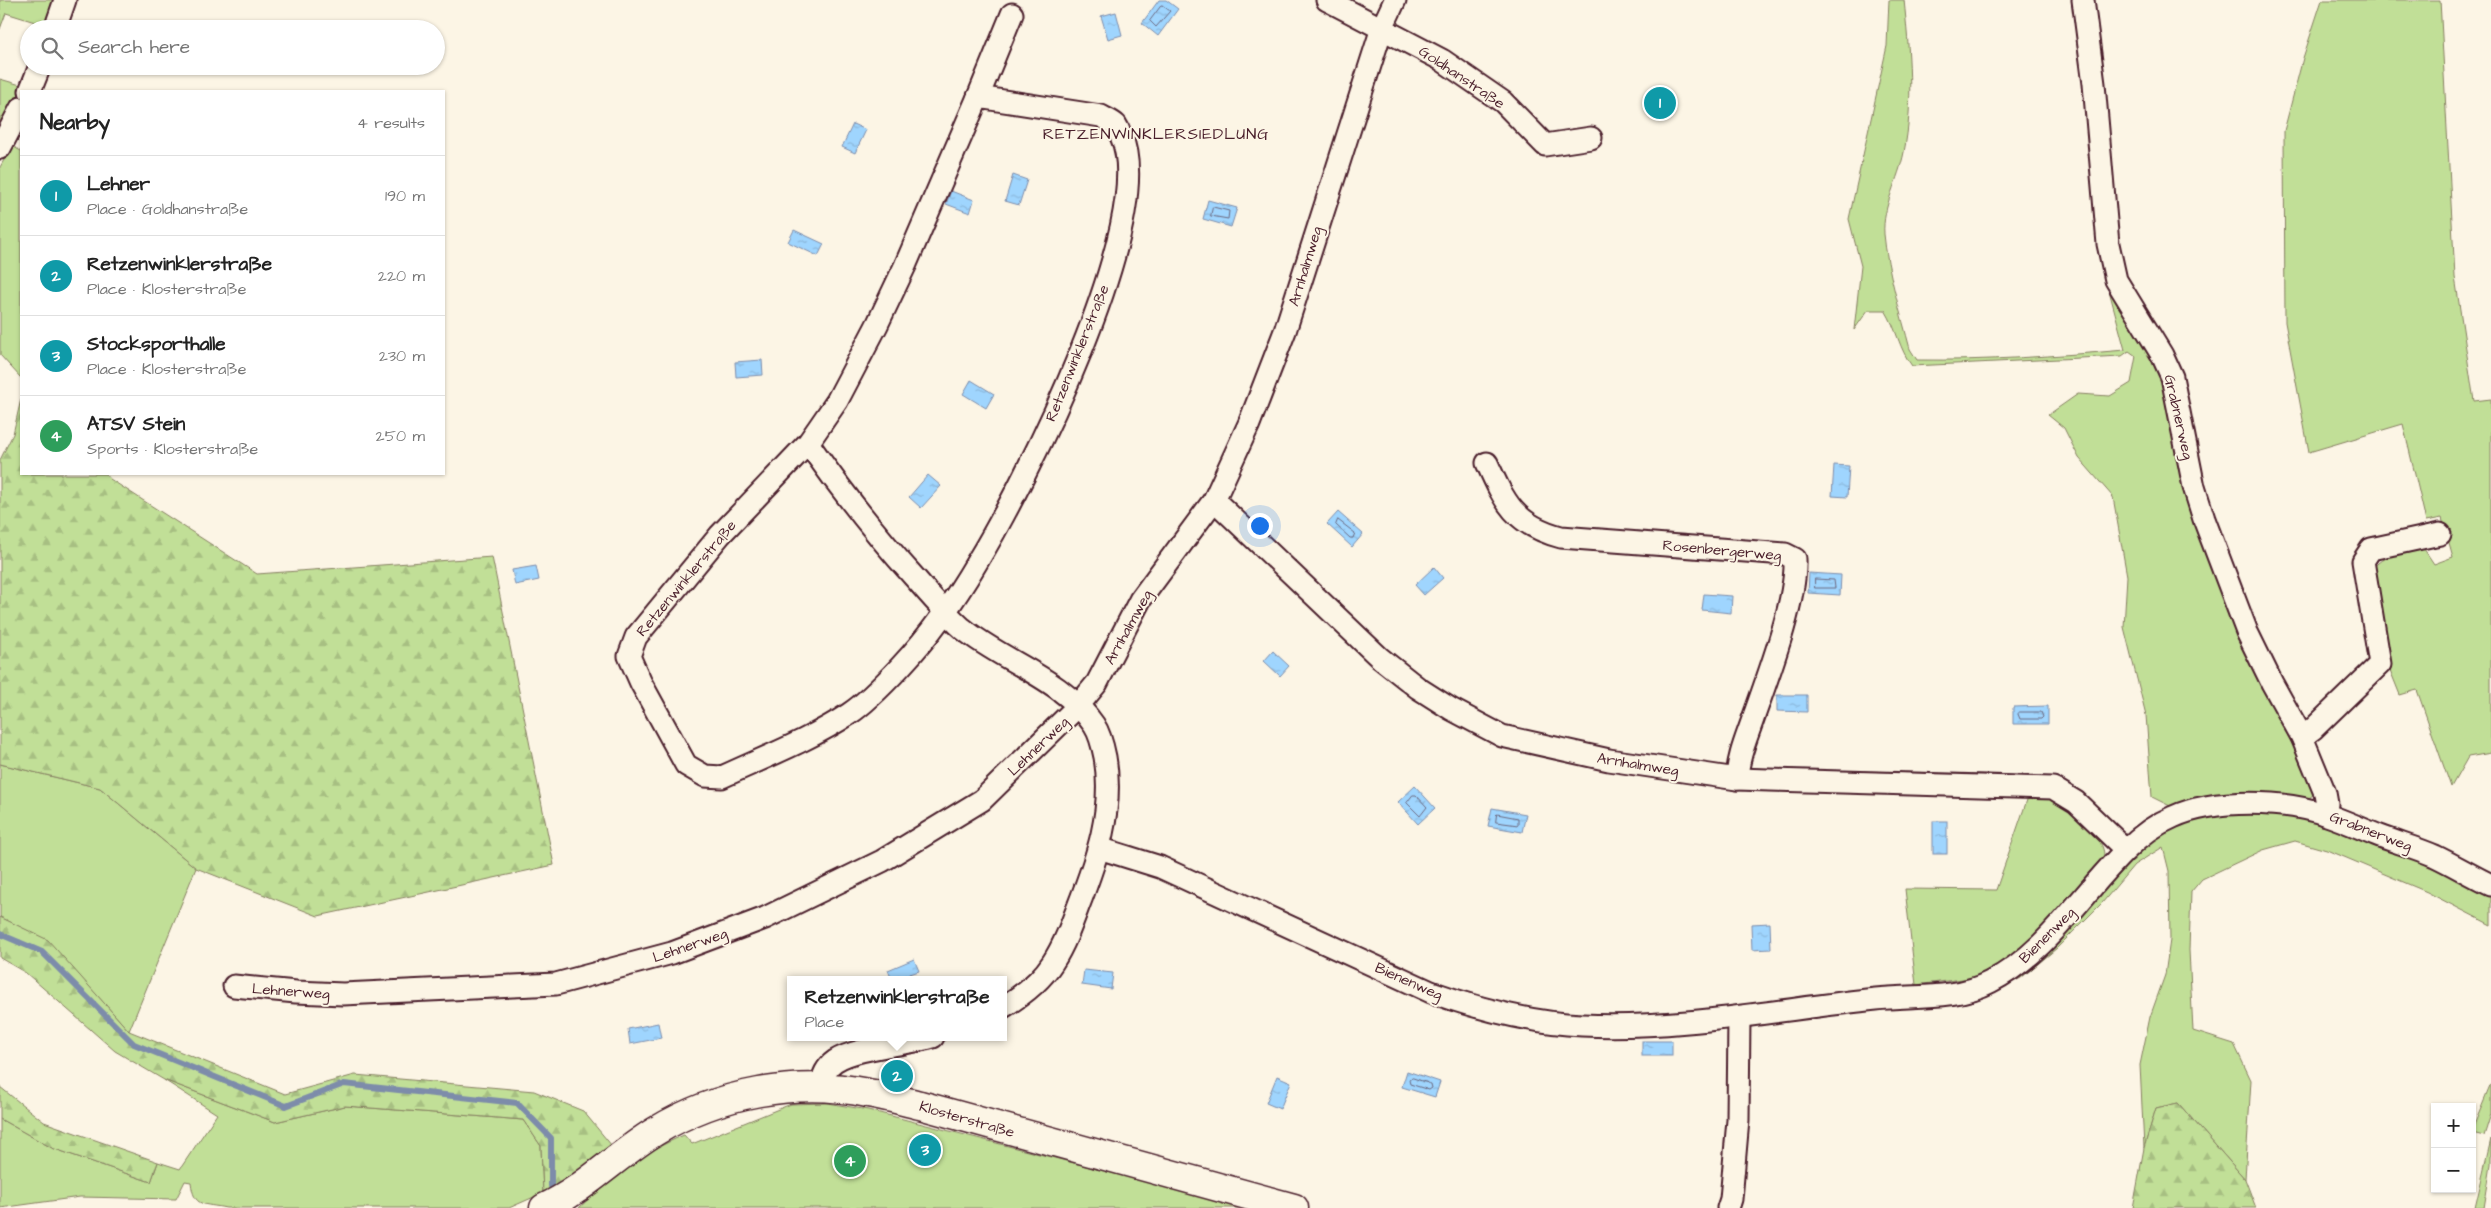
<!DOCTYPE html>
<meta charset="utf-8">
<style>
body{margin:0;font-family:"Architects Daughter",sans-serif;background:#f6f6f6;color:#222}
.controls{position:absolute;right:15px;bottom:15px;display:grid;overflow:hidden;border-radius:0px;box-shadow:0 1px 4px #0004}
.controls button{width:45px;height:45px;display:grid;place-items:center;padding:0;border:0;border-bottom:1px solid #e0e0e0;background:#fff;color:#222;font:25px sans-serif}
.you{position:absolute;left:1259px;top:525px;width:18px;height:18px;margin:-12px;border:4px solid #fff;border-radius:50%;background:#1a73e8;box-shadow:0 0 0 8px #1a73e833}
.badge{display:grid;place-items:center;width:32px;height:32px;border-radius:50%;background:#d93025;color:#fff;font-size:16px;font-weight:700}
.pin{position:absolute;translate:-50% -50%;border:2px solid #fff;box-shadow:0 1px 5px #0006}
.popup{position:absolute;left:787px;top:976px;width:220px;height:65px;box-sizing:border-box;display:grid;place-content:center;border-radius:0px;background:#fff;filter:drop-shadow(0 1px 4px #0005);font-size:16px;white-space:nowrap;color:#767676}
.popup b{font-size:19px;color:#222}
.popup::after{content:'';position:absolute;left:50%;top:100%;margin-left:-10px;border:10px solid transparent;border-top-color:#fff}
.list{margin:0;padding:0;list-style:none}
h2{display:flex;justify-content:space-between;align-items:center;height:65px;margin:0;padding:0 20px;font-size:21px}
h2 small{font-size:16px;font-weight:400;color:#767676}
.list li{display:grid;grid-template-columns:32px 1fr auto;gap:15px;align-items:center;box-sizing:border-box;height:80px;padding:0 20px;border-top:1px solid #e0e0e0}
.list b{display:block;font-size:19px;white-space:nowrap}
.list p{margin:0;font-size:16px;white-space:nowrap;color:#767676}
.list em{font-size:16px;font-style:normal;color:#767676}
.icon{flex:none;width:28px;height:28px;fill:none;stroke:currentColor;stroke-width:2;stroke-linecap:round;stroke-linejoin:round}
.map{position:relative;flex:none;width:2491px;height:1208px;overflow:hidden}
.search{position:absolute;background:#fff;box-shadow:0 1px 4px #0004;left:20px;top:20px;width:425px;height:55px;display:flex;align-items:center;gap:12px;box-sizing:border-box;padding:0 18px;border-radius:28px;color:#767676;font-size:19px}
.panel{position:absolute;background:#fff;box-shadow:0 1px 4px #0004;left:20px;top:90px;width:425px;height:385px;border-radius:0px}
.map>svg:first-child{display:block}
</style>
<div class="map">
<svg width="2491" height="1208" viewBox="0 0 2491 1208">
<defs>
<pattern id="forest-firs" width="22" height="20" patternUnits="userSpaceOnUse" patternTransform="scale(1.25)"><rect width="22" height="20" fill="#c1df97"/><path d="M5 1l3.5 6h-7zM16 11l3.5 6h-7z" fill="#a7bf82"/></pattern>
<pattern id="water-ripples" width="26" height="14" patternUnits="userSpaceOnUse" patternTransform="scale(1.25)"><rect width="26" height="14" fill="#9fd5fe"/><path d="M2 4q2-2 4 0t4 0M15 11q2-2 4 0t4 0" fill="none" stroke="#8ab6da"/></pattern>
</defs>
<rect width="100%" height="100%" fill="#fcf5e5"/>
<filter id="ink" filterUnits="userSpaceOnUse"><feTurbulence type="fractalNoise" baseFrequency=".02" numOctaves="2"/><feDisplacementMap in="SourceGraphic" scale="10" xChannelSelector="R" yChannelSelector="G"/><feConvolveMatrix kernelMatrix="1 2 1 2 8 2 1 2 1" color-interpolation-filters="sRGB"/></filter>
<g filter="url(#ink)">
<g fill="#c1df97" stroke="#867f61">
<path d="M0 0H59L51 27 6 13 0 29Z"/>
<path d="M1889 0H1904C1909 49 1914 104 1904 152 1899 179 1882 206 1884 234 1887 270 1901 314 1910 349L1917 360C1987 361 2056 356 2125 350L2107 283 2160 362 2279 708 2315 793 2307 800 2174 808 2152 797 2146 715 2124 627 2127 576 2113 497 2079 458 2064 428 2048 415 2078 394 2110 396 2131 383 2136 356 2129 351 2122 356 1912 366C1899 349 1897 329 1885 310H1868L1854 330 1861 266 1849 219 1887 46Z"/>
<path d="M2322 0H2440L2455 277 2474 401 2491 399V753L2468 757 2451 787 2417 690 2400 695 2390 670 2372 570C2382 554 2405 551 2422 546L2434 564 2453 557 2442 518 2426 521 2403 424 2309 452 2285 322 2284 131 2303 58Z"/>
<path d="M0 79 24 86 0 132Z"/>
<path d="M12 146 21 151V378L0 355V167Z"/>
<path d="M0 764 100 788 196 868 129 1031 48 941 0 917Z"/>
<path d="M2043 796C2048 797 2054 798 2058 800 2074 807 2098 832 2103 849 2105 855 2103 859 2102 865L2029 950 1986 976 1916 985 1905 889 1996 890 2028 797Z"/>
<path d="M2262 812 2305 817 2435 865 2491 896V925L2427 892 2330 851 2295 841 2263 850 2202 879 2191 892 2189 950 2193 1031 2234 1044 2251 1080 2245 1179 2178 1103 2156 1108 2144 1148 2140 1065 2150 1017 2165 975 2170 940 2169 871 2163 847 2134 865 2102 903 2057 948 2021 978 1986 995 1922 1008 1920 1002 1977 993 2131 856 2183 820 2226 814Z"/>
<path d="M164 1080 275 1122 345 1106 523 1120 541 1146 543 1193 509 1208H226C203 1203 194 1208 191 1182L185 1181 176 1199 80 1197 0 1208V1119L52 1148 151 1182 158 1162 180 1169 217 1114Z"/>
<path d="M2491 1084V1114L2484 1136 2472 1133V1130Z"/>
<path d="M828 1103 868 1110 1249 1208H579C614 1175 640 1154 684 1135L692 1144 791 1104Z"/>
<path d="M2491 1139V1165L2484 1208H2475Z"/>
</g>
<g fill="url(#forest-firs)" stroke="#867f61">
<path d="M21 399V474H106L110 479 257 574 492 557 554 865 318 916 196 868 100 788 0 764V460L13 434Z"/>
<path d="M0 917 48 940 129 1031 285 1094 355 1075 534 1091 583 1111 612 1146 562 1185 543 1193 541 1146 523 1120 345 1106 275 1122 164 1080 115 1051 26 973 0 958Z"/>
<path d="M0 1087 44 1122 158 1162 151 1182 52 1148 0 1119Z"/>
<path d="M2178 1103 2245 1179 2256 1208H2133L2144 1148 2156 1108Z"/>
</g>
<g fill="url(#water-ripples)" stroke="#7d8caa">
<path d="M1159 0H1166L1178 9 1158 36 1142 23Z"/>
<path d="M1116 12 1122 35 1108 39 1101 16Z"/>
<path d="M853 124 866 130 855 153 842 147Z"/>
<path d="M1013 175 1027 180 1019 205 1005 201Z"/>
<path d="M951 191 974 200 970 213 946 204Z"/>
<path d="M1208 200 1237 208 1231 227 1203 219Z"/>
<path d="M794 230 824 244 818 256 788 242Z"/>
<path d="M762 360 763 375 736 377 735 362Z"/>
<path d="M971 380 994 394 986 408 963 394Z"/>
<path d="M1834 465 1849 466 1847 497 1832 496Z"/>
<path d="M928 475 941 486 921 508 909 497Z"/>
<path d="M1338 512 1363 534 1352 547 1327 524Z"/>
<path d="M536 566 539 580 515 585 512 570Z"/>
<path d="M1434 567 1443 578 1424 595 1415 585Z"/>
<path d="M1809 573 1841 575 1840 595 1808 593Z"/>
<path d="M1704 594 1732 596 1731 613 1702 610Z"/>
<path d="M1273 651 1289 666 1280 676 1264 661Z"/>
<path d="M1777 695H1807V712L1777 711Z"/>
<path d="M2048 706V724H2013V707Z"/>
<path d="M1415 786 1435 808 1418 824 1398 802Z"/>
<path d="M1492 808 1526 814 1522 832 1488 826Z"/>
<rect x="1933" y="821" width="14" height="33"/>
<path d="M1770 923 1771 949 1752 950 1751 924Z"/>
<path d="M914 959 919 971 892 980 888 970Z"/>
<path d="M1084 970 1113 973 1111 989 1082 985Z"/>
<path d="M658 1023 661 1038 630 1044 628 1029Z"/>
<rect x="1642" y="1041" width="30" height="15"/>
<path d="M1407 1071 1440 1082 1435 1097 1402 1087Z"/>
<path d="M1277 1076 1291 1082 1280 1109 1266 1103Z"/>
</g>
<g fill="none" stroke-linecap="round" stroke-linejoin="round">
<g stroke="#6c687f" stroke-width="1">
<path d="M1162 5 1170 11 1156 27 1150 21Z"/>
<path d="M1213 207 1229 211 1228 219 1211 216Z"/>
<path d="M1338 520 1355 533 1353 538H1350L1336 525Z"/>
<path d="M1815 579 1834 580 1835 588H1815Z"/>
<path d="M2020 712H2041L2043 717 2041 719H2020L2018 714Z"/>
<path d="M1413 795H1416L1427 807 1420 816 1407 803Z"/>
<path d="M1497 814 1518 818V825L1496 822Z"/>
<path d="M1413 1078 1431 1084 1432 1088 1429 1090 1410 1084 1409 1080Z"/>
</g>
<path stroke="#7d8caa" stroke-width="6" d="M0 934 42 952 134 1044 286 1106 344 1084 517 1103 551 1138V1186"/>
<defs>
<g id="street">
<path d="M1327 0 1442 60 1503 102 1545 145 1591 138"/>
<path d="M2083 0 2094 84 2108 244 2116 280 2162 355 2172 377 2194 487 2204 519 2247 632 2272 683 2302 737 2325 793 2327 804 2324 814"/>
<path d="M55 29 65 0"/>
<path d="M30 91 40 66"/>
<path d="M978 97 1101 116C1106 119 1112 121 1116 125 1118 128 1120 133 1121 136 1159 219 1024 485 977 562 956 598 930 635 901 666 887 681 866 703 849 714 810 740 765 757 722 777L705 776 686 765 641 683 629 656 636 637 720 535 808 443 837 401 877 325 905 266Z"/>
<path d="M978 97 1012 14"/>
<path d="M0 148 21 108"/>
<path d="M808 443C841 490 876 535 915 578 930 595 945 613 962 628 1005 663 1062 678 1094 725 1100 734 1103 747 1105 757 1114 811 1097 858 1078 907 1071 926 1064 945 1053 962 1041 981 1023 995 1003 1007"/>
<path d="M1487 463C1505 503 1515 525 1561 537L1785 554 1795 559C1797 600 1768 676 1754 716 1747 737 1738 756 1737 779"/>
<path d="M1214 500 1380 658 1418 688 1451 709 1502 736 1609 760 1737 779 2053 788 2076 802 2126 850"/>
<path d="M2302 737 2313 729 2380 664 2363 561 2371 549 2440 534"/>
<path d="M1099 848 1160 867 1431 992C1479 1009 1531 1023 1582 1025 1678 1030 1781 1009 1876 999 1913 995 1956 1000 1990 982 2047 953 2081 894 2126 850 2139 837 2156 824 2173 817 2214 798 2285 800 2327 815 2345 821 2362 829 2380 836 2398 843 2417 848 2435 856 2454 865 2472 876 2491 885"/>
<path d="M234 986 296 992 343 994 556 984 672 953 765 918 882 861 982 800 1078 706 1097 683 1140 600 1214 500 1249 424 1285 331 1382 28 1395 0"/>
<path d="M821 1088C822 1077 825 1068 835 1061 856 1047 907 1045 933 1037"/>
<path d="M1728 1208 1731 1199 1738 1120 1739 1017"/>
</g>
<path id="secondary" d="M544 1208C585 1189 618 1154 656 1131 718 1093 797 1078 868 1093 886 1096 903 1101 920 1105L1294 1208"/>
</defs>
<use href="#street" stroke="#4a1f2b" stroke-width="25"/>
<use href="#secondary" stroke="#4a1f2b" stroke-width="31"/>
<use href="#street" stroke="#fcf5e5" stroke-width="21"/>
<use href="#secondary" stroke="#fcf5e5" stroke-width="28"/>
</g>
</g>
<g text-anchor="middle" stroke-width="4" stroke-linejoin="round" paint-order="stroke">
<g font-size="15" fill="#4a1f2b" stroke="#fcf5e5">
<text transform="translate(1462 77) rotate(34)" y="5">Goldhanstraße</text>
<text transform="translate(1305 266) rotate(-73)" y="5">Arnhalmweg</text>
<text transform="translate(1077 353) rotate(-68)" y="5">Retzenwinklerstraße</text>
<text transform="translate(2179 417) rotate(77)" y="5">Grabnerweg</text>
<text transform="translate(1722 550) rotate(5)" y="5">Rosenbergerweg</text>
<text transform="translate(686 578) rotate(-50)" y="5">Retzenwinklerstraße</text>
<text transform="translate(1128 627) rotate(-61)" y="5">Arnhalmweg</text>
<text transform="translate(1038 746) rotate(-44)" y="5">Lehnerweg</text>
<text transform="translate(1638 764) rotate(9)" y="5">Arnhalmweg</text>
<text transform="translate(2371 831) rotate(21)" y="5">Grabnerweg</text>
<text transform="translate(2047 935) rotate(-45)" y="5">Bienenweg</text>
<text transform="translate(690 945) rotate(-19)" y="5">Lehnerweg</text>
<text transform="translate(1409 981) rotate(24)" y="5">Bienenweg</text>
<text transform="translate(291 991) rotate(4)" y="5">Lehnerweg</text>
<text transform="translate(967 1119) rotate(16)" y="5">Klosterstraße</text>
</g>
<g font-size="16" letter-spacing="1" fill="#4a1f2b" stroke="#fcf5e5">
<text x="1156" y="139">RETZENWINKLERSIEDLUNG</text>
</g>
</g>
</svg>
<div class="controls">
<button>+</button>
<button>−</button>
</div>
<div class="you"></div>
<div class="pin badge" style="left:1660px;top:103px;background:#0f9aa8">1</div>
<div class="pin badge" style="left:897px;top:1076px;background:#0f9aa8">2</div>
<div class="popup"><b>Retzenwinklerstraße</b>Place</div>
<div class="pin badge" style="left:925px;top:1150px;background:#0f9aa8">3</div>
<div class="pin badge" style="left:850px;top:1161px;background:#2e9e5b">4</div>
<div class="search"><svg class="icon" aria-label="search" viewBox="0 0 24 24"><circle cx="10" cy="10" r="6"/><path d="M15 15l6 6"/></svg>Search here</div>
<section class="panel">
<h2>Nearby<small>4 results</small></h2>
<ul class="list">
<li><span class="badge" style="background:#0f9aa8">1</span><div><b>Lehner</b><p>Place · Goldhanstraße</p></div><em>190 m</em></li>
<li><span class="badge" style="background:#0f9aa8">2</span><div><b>Retzenwinklerstraße</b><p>Place · Klosterstraße</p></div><em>220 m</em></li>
<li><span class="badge" style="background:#0f9aa8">3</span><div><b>Stocksporthalle</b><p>Place · Klosterstraße</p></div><em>230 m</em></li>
<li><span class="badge" style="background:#2e9e5b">4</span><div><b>ATSV Stein</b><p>Sports · Klosterstraße</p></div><em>250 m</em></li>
</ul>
</section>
</div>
